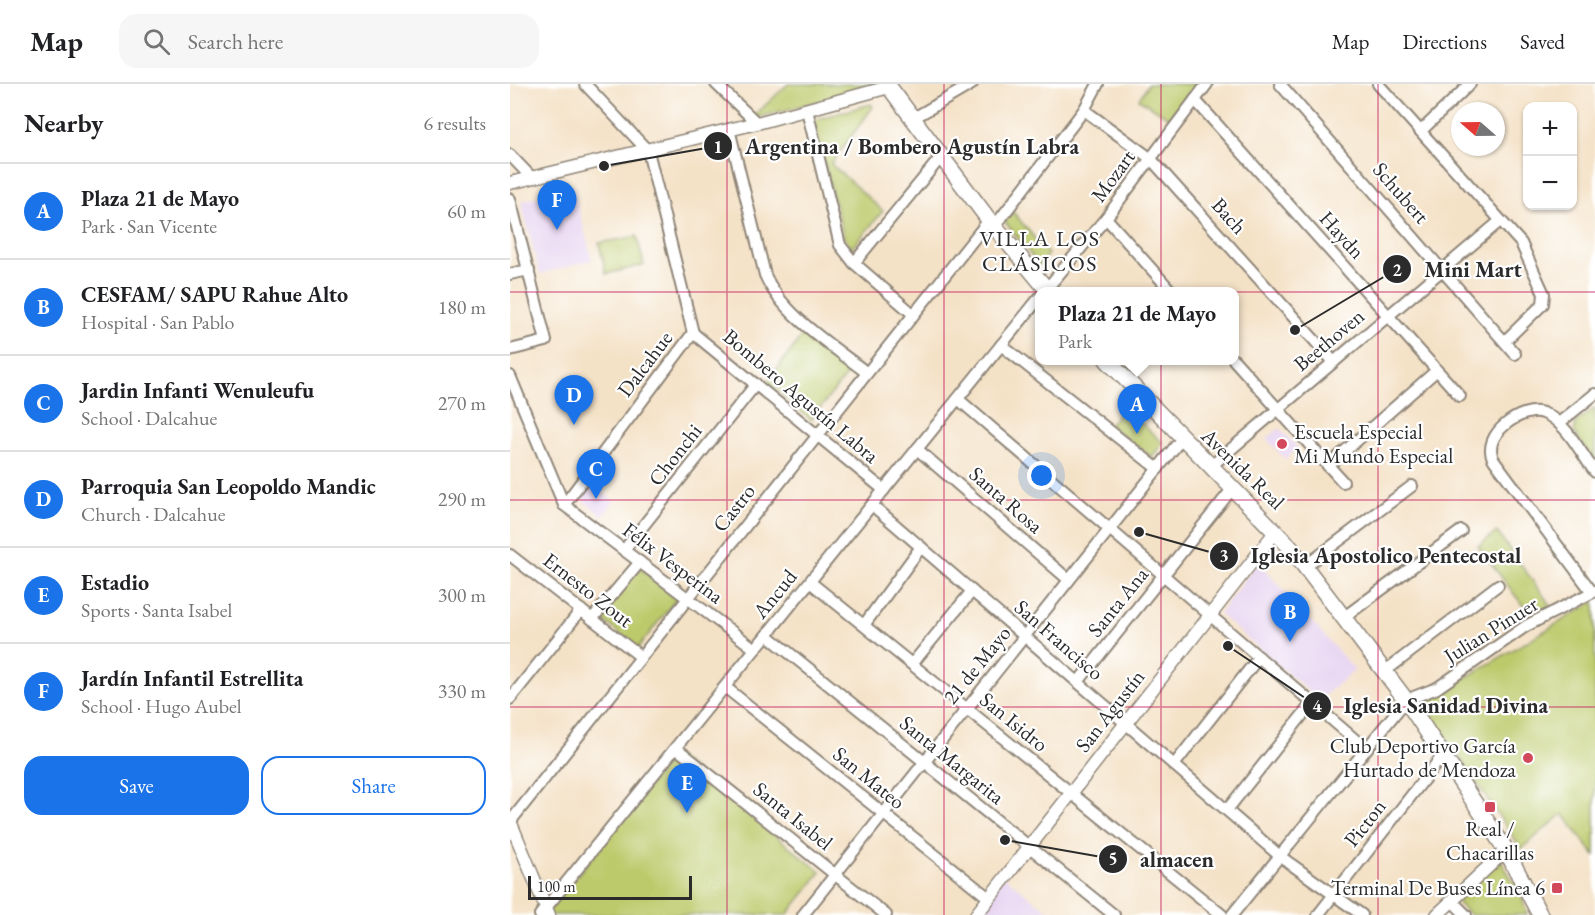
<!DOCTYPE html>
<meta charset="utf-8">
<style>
body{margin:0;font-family:"EB Garamond",serif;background:#f6f6f6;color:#202124}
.controls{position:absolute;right:18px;top:18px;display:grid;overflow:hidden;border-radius:12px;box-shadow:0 2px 4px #0004}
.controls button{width:54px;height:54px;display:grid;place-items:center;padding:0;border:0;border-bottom:2px solid #e0e0e0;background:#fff;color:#202124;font:30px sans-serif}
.compass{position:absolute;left:941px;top:18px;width:54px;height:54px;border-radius:50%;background:#fff;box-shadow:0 2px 4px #0004;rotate:290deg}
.scale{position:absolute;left:18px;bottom:15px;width:164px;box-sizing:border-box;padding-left:6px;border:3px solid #2b2b2b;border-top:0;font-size:16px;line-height:21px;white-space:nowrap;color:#2b2b2b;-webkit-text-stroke:4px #fff;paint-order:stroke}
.you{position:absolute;left:532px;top:392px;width:21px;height:21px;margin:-15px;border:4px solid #fff;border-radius:50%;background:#1a73e8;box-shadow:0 0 0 9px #1a73e833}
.badge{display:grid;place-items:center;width:39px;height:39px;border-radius:50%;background:#1a73e8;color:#fff;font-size:20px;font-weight:700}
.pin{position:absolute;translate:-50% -50px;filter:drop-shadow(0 2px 3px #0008)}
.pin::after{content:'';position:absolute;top:32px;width:21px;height:18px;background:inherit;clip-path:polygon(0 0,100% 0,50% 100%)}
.popup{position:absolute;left:525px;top:203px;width:204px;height:78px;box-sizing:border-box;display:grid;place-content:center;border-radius:12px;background:#fff;filter:drop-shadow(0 2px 4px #0005);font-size:20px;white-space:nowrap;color:#757577}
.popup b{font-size:22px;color:#202124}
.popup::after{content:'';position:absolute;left:50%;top:100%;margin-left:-12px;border:12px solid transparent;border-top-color:#fff}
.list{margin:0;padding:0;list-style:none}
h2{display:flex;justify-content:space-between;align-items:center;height:78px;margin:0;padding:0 24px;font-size:26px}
h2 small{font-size:20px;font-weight:400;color:#757577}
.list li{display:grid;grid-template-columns:39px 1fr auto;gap:18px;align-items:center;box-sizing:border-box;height:96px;padding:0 24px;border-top:2px solid #e0e0e0}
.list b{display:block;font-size:22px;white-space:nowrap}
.list p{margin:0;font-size:20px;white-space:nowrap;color:#757577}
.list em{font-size:20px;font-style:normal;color:#757577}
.actions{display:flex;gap:12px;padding:18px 24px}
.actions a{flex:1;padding:14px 0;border:2px solid #1a73e8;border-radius:18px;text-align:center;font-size:21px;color:#1a73e8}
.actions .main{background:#1a73e8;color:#fff}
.icon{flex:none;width:33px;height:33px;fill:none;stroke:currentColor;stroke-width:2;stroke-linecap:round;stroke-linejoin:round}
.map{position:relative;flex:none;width:1085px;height:831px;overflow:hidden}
header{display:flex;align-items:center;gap:36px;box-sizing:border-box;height:84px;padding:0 30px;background:#fff;border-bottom:2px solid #e0e0e0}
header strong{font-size:28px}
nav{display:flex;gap:33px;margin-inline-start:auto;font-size:21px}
.search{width:420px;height:54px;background:#f6f6f6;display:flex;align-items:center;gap:15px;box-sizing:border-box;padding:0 21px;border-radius:18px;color:#757577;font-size:22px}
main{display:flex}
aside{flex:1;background:#fff}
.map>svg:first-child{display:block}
</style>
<header>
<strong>Map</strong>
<div class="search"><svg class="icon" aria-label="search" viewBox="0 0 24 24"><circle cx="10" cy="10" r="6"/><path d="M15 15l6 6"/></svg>Search here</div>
<nav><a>Map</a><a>Directions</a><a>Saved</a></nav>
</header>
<main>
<aside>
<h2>Nearby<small>6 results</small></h2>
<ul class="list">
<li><span class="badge">A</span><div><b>Plaza 21 de Mayo</b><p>Park · San Vicente</p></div><em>60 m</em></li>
<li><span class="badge">B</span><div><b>CESFAM/ SAPU Rahue Alto</b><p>Hospital · San Pablo</p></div><em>180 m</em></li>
<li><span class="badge">C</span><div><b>Jardin Infanti Wenuleufu</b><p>School · Dalcahue</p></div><em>270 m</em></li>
<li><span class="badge">D</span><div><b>Parroquia San Leopoldo Mandic</b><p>Church · Dalcahue</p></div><em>290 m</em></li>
<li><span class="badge">E</span><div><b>Estadio</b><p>Sports · Santa Isabel</p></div><em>300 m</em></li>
<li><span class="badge">F</span><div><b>Jardín Infantil Estrellita</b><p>School · Hugo Aubel</p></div><em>330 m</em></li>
</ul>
<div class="actions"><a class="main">Save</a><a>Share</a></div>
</aside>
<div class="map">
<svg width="1085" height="831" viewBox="0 0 1085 831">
<rect width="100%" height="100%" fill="#fff"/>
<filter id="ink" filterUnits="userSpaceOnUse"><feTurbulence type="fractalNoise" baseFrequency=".0167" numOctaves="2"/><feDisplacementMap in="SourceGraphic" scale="12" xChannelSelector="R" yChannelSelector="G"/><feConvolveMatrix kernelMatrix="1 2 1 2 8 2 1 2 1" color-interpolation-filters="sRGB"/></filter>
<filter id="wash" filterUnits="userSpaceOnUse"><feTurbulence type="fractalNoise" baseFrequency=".008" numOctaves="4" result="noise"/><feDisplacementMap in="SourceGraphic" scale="24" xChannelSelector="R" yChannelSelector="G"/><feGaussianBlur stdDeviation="1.35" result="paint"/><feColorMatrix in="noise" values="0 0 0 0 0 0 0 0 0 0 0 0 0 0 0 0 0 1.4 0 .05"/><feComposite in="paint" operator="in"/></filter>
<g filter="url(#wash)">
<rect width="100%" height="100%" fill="#f4e2c7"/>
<g fill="#e6d2f0">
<path d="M63 103 82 176 30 190 11 117Z"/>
<path d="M769 344 788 364 775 375 757 355Z"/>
<path d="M80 398 104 417 93 432 69 413Z"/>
<path d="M748 478 845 586 809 616 709 530Z"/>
<path d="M494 792 543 831H464Z"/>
</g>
<g fill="#bdca6c" stroke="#747a4c" stroke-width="1.5">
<path d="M278 0H362L360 4 245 34 244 32Z"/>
<path d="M638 0H686L659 34 629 15Z"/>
<path d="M361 20 363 23 321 80 373 127 342 164 334 154 303 36Z"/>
<path d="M503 128 538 170 529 181 495 138Z"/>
<path d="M127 152 134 181 96 190 89 159Z"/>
<path d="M295 248 341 285 301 336 257 298Z"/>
<path d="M614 323 653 359 642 373 599 341Z"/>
<path d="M1085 324V373L1083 375 1064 348 1066 338Z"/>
<path d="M987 448 1041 522 1020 531 968 462Z"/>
<path d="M130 484 167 514 128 564 90 534Z"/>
<path d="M1085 517V772L1053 730 1011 765 913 619Z"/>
<path d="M164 670 311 788 277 831H40L38 828Z"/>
<path d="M989 774 1011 810 1017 831H960L945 816Z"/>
</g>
</g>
<g filter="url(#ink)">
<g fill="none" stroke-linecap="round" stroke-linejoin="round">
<defs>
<g id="minor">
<path d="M75 0 138 67 183 249"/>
<path d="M206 0 247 39"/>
<path d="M770 0 1005 270"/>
<path d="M868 0 1011 159 1034 210 1033 220 995 257"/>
<path d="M685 16 950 312"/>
<path d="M297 26 330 161 344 179 403 230"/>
<path d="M574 26 640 74 824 278"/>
<path d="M402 35 462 0"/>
<path d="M219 45 255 191C272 231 323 262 357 289"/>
<path d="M911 47 960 0"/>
<path d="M0 71 22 94"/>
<path d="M0 115 36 257 0 266"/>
<path d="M596 134 662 208"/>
<path d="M484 143 574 26 588 0"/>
<path d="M344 179 431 73"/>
<path d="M0 190 19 186"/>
<path d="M534 208 596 134 697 0"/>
<path d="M183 249 374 406"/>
<path d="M491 261 648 385"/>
<path d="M724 276 833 398"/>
<path d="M0 292 54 421 245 565"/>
<path d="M448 315 856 665"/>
<path d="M1049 339 1085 310"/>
<path d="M407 365 559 496"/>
<path d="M818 382 926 287"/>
<path d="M700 383 990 137"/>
<path d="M54 421 183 249"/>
<path d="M362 421 771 773 852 831"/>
<path d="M114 466 246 300"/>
<path d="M0 471 131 573"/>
<path d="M794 483 902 402"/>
<path d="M300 498 712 831"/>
<path d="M1082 508 984 376C969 351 1014 321 1033 329 1056 337 1071 370 1085 388"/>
<path d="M833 534 951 447"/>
<path d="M82 535 130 478"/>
<path d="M354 541 411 463"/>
<path d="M257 551 604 831"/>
<path d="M402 580 462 507"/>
<path d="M874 588 988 501"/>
<path d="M568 598 723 404"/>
<path d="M215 603 479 814"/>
<path d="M0 615 71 526"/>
<path d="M166 664 376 831"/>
<path d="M664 681 749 573"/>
<path d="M717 726 802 619"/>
<path d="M0 738 479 136"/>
<path d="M942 817 956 831"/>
<path d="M30 831 530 213"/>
<path d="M293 831 672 354"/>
<path d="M722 831 896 616 927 604 1016 542 1085 507"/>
<path d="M808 831 933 671"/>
</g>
<g id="tertiary">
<path d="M0 99 247 39 379 3"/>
<path d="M0 737 39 831"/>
<path d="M466 831 766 447"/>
<path d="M927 831 996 766"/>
</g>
<g id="primary">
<path d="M377 0 479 136 539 208"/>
<path d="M597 276 780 463 896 616 996 766 1030 831"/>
</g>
</defs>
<use href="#minor" stroke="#908679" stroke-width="14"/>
<use href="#tertiary" stroke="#908679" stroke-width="15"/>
<use href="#primary" stroke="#908679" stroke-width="18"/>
<use href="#minor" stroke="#fff" stroke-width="10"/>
<use href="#tertiary" stroke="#fff" stroke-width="12"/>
<use href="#primary" stroke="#fff" stroke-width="15"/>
</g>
</g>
<path fill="none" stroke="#c2185b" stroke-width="1.5" stroke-opacity="0.55" d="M217 0V831M434 0V831M651 0V831M868 0V831M0 208H1085M0 416H1085M0 623H1085"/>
<g fill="#d1495b" stroke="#fff" stroke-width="2">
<circle cx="772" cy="360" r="6"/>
<circle cx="1018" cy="674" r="6"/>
<rect x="974" y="717" width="12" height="12" rx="3"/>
<rect x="1041" y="798" width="12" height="12" rx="3"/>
</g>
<g text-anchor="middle" stroke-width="4.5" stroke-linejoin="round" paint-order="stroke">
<g font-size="21" fill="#2b2b2b" stroke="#fff">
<text transform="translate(603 92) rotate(-54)" y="7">Mozart</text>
<text transform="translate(891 109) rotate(49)" y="7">Schubert</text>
<text transform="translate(719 132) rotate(48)" y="7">Bach</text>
<text transform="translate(832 151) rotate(48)" y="7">Haydn</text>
<text transform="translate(819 256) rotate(-40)" y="7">Beethoven</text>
<text transform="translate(135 280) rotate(-53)" y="7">Dalcahue</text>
<text transform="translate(291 312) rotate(40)" y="7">Bombero Agustín Labra</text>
<text transform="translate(165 371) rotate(-52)" y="7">Chonchi</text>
<text transform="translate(733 385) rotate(44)" y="7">Avenida Real</text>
<text transform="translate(496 416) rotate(41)" y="7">Santa Rosa</text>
<text transform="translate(224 424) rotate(-52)" y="7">Castro</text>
<text transform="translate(163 479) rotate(37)" y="7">Félix Vesperina</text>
<text transform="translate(78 506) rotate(38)" y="7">Ernesto Zout</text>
<text transform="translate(265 510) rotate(-51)" y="7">Ancud</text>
<text transform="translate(608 518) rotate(-51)" y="7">Santa Ana</text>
<text transform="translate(981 546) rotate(-32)" y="7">Julian Pinuer</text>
<text transform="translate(549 556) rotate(41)" y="7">San Francisco</text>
<text transform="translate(467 581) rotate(-51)" y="7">21 de Mayo</text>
<text transform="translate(600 627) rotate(-52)" y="7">San Agustín</text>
<text transform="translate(504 638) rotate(39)" y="7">San Isidro</text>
<text transform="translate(442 676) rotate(39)" y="7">Santa Margarita</text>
<text transform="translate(359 694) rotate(39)" y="7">San Mateo</text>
<text transform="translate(283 732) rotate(39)" y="7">Santa Isabel</text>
<text transform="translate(855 739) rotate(-52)" y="7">Picton</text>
</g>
<g font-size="21" fill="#2b2b2b" stroke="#fff" text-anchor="end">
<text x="784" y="355" text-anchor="start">Escuela Especial<tspan x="784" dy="24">Mi Mundo Especial</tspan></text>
<text x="1006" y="669">Club Deportivo García<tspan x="1006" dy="24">Hurtado de Mendoza</tspan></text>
<text x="980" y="752" text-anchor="middle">Real /<tspan x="980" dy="24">Chacarillas</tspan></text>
<text x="1035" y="811">Terminal De Buses Línea 6</text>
</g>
<g font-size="22" letter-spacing="1.5" fill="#2b2b2b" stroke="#fff">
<text x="530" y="162">VILLA LOS<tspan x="530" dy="25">CLÁSICOS</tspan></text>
</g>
</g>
<path fill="none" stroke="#2b2b2b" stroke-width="2" d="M94 82L208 62M785 246L887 185M629 448L714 472M718 562L807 622M495 756L603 775"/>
<g fill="#2b2b2b" stroke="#fff" stroke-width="2">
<circle cx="94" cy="82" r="6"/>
<circle cx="785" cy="246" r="6"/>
<circle cx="629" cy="448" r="6"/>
<circle cx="718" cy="562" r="6"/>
<circle cx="495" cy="756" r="6"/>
<circle cx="208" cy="62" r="15"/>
<circle cx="887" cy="185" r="15"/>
<circle cx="714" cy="472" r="15"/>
<circle cx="807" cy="622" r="15"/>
<circle cx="603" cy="775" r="15"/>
</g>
<g font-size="18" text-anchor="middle" font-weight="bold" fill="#fff">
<text x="208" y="69">1</text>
<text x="887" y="192">2</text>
<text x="714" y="478">3</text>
<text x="807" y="628">4</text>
<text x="603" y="781">5</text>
</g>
<g font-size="22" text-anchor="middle" font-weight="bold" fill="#2b2b2b" stroke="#fff" stroke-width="4.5" stroke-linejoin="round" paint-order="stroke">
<text x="402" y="70">Argentina / Bombero Agustín Labra</text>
<text x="963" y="193">Mini Mart</text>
<text x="876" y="479">Iglesia Apostolico Pentecostal</text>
<text x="936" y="629">Iglesia Sanidad Divina</text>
<text x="667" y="783">almacen</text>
</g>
</svg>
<div class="controls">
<button>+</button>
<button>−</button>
</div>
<svg class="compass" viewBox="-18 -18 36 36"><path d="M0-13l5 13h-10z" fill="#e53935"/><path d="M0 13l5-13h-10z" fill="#757577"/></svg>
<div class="scale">100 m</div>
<div class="you"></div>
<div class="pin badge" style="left:627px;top:350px">A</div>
<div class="popup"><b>Plaza 21 de Mayo</b>Park</div>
<div class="pin badge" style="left:780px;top:558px">B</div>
<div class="pin badge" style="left:86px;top:415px">C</div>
<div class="pin badge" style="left:64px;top:341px">D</div>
<div class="pin badge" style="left:177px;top:729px">E</div>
<div class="pin badge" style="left:47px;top:146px">F</div>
</div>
</main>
